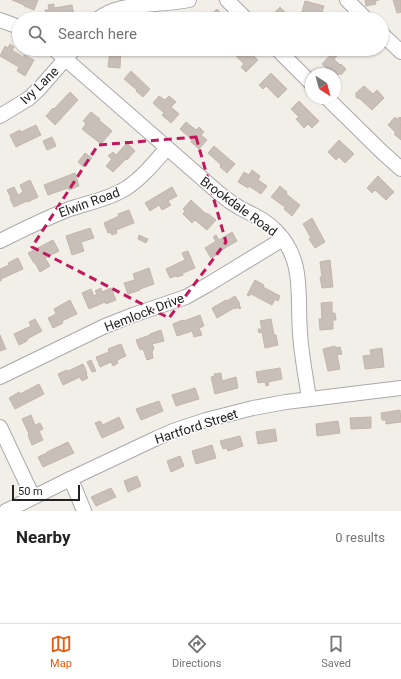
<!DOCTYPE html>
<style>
body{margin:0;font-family:Roboto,sans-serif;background:#f6f6f6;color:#222}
.compass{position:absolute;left:305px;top:68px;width:36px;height:36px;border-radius:50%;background:#fff;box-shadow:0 1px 3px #0004;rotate:144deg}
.scale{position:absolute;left:12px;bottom:10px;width:68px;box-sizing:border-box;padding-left:4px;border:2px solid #222;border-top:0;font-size:11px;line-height:14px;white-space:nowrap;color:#222;-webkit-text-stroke:3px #fff;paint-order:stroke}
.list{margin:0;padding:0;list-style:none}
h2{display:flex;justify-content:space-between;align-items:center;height:52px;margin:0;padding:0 16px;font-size:17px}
h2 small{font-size:13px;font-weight:400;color:#767676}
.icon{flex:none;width:22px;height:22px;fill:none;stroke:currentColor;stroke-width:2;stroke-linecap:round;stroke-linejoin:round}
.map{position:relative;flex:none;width:401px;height:511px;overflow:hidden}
.search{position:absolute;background:#fff;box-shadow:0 1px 3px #0004;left:12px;right:12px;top:12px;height:44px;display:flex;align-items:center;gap:10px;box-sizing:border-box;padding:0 14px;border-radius:22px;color:#767676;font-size:15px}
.sheet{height:112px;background:#fff}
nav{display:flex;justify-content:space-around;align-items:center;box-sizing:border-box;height:56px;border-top:1px solid #e0e0e0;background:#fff;font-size:11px;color:#767676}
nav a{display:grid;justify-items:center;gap:2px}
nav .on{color:#ea580c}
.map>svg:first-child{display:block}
</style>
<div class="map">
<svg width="401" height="511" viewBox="0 0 401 511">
<rect width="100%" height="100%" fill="#f2efe9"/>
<g fill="#c7bfb8" stroke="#c4b6ab">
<path d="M12 0H38L34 10 24 6V5Z"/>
<path d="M365 0H379L375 1 376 4 366 6Z"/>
<path d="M393 0H401V12L397 13Z"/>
<path d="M305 1 324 6 320 19H311L312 15 302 12Z"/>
<path d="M54 4V8L72 5 74 16 62 18V17L47 19 45 10H49L48 5Z"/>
<path d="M280 7 289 16 292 14 294 16 292 19H276L272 15Z"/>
<path d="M217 9 224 16 221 19H206Z"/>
<path d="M10 44 14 47 12 50 23 57 24 55 34 60 25 76 17 71 19 67 0 56 5 46 8 48Z"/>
<path d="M108 49H121L120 68 108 67 110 50H108Z"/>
<path d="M239 49H247L258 60 246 72 241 67 244 64 234 54Z"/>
<path d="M334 51 338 55 334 59 340 65 341 64 346 69 341 75 340 73 336 77 335 74H333L322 64Z"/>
<path d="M131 71 150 89 143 97 136 91 137 90 124 79Z"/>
<path d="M271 73 287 89 278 98 266 86 263 89 259 85Z"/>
<path d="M364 86 373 94 377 90 384 98 372 110 359 98 358 99 356 97V93Z"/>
<path d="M70 92 78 100 55 125 46 116 53 108 54 109Z"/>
<path d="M159 96 165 100 169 96 176 102 171 107 179 114 171 123 162 115 164 113 153 103Z"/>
<path d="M299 101 319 121 312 128 308 124 304 128 296 119 299 117 291 109Z"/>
<path d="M91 112 100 119 99 120 112 131 101 144 82 129 86 124 83 121Z"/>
<path d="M395 117 397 119 400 117 401 118V121L400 123 401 124V140L394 134 396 133 388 125Z"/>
<path d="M186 122 196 130 199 127 204 132 201 135 207 140 199 149 191 142 192 140 180 129Z"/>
<path d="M36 125 41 135 16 147 10 135 20 130 21 132Z"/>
<path d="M52 137 56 146 47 150 43 141Z"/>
<path d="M339 140 354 154 345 163 339 157 336 160 328 152Z"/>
<path d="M127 143 135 151 127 160 126 159 113 172 106 166 112 159 108 156 113 152 116 155Z"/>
<path d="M214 146 235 164 227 173 220 167 221 165 208 153Z"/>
<path d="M85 153 92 158 84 167 78 162Z"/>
<path d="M252 170 260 176 258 180 267 186 261 194 249 186 248 188 238 182 244 172 249 175Z"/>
<path d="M75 173 79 186 69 190 68 188 48 195 44 185Z"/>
<path d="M378 176 394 192 386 200 375 190 372 193 367 188Z"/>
<path d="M30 180 38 197 28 202 27 201 14 207 10 199 11 198 7 190 14 187 18 195 23 192 20 185Z"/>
<path d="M280 186 287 192 286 194 300 205 292 216 284 209 285 207 271 197Z"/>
<path d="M172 187 177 196 168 201 171 205 162 210 159 205 150 211 145 203Z"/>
<path d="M191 200 206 214 207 213 216 220 207 230 195 220 192 223 183 214 185 211 183 209Z"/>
<path d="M129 210 134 223 116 230 117 233 112 235 110 232 108 233 104 223 119 216 118 214Z"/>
<path d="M312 218 325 242 315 248 309 239 311 238 303 224Z"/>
<path d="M90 228 94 238 81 242 84 251 72 255 66 236Z"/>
<path d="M232 232 237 241 220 251V253L211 258 205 248 216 241 213 237 216 235 219 240Z"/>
<path d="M139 235 148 239 146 243 138 239Z"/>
<path d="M53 240 59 251 45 258 50 266 40 272 35 263H34L28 253Z"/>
<path d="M188 251 195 268 183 273V275L177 277 176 276 170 278 166 269 185 260 182 253Z"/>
<path d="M18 258 23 269 1 279V281H0V269L9 265 8 263Z"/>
<path d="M330 260 333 287 322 288 320 277H322L320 262Z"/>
<path d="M149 268 154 284 140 289V290L128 294 124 283 135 280 133 274Z"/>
<path d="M255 280 264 285 263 287 280 296 278 301 275 299 272 305 251 294 249 296 247 295Z"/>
<path d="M101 288 102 292 111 288 116 300 106 304 105 302 89 309 82 293 91 289 94 296 97 294 95 291Z"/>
<path d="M235 296 240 304 239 305 241 308 239 309 238 307 235 309 234 308 217 318 212 308 226 300 227 301Z"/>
<path d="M70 300 77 314 62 321 63 323 53 328 48 318 56 314 54 309Z"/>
<path d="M332 302V313H335L336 320H333V329L320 330 319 319H322L321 303Z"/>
<path d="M200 315 204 326 199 328 202 335 194 337 192 331 177 336 173 324 183 320 184 321Z"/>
<path d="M35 319 42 331 27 339V341L19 345 14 334 31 326 29 322Z"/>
<path d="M271 319 274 335H276L278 345 265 348 262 332 259 333 258 329H262L260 321Z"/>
<path d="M161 330 164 341 152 344 154 348 152 352 153 358 147 360 143 349 140 350 136 340 150 335V334Z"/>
<path d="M0 335 6 349 0 351Z"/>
<path d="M121 344 126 356 117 360 118 363 113 366 111 362 100 367 96 357 109 352 108 349Z"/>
<path d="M335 346V348L340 347 342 354 337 355 340 369 328 371 323 349Z"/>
<path d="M382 348 384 367 365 369 363 356 371 355 370 350Z"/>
<path d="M91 360 96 371 92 372 87 362Z"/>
<path d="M83 364 87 373 86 374 88 378 82 381 80 377 63 385 58 374 67 370 68 371Z"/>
<path d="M280 368 282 379 268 382 269 385 266 386 265 382 258 383 256 372Z"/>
<path d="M221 373 222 381 236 377 238 388 215 394 211 377 215 376 214 374Z"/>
<path d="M39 384 44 394 15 409 9 398 19 392 20 394Z"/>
<path d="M195 388 199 399 176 406 172 395Z"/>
<path d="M159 401 163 411 141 420 136 409Z"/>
<path d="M400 410 401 422 386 424V420H382L381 413Z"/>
<path d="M31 415 35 425 40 423 43 429 39 431 43 440 32 445 28 435 29 434 22 419Z"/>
<path d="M119 417 124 428 102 438 95 423 100 421 103 425Z"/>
<path d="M371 417V428L351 429 350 418Z"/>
<path d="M338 421 340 433 317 436 316 424Z"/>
<path d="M275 429 277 441 258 444 256 432Z"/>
<path d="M240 436 243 446 228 451 227 448 223 449 220 441Z"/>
<path d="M68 442 74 453 43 467 38 457 47 453V452Z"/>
<path d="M212 445 216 458 196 464 192 451Z"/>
<path d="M180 456 184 466 171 472 167 461Z"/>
<path d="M137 476 141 486 128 492 124 481Z"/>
<path d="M111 488 116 497 96 506 91 497Z"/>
</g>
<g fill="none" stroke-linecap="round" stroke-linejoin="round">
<defs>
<g id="minor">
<path d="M227 0 246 19"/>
<path d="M347 0 366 19"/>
<path d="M98 19C114 6 135 6 155 4 166 3 178 2 189 0"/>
<path d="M0 20 19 27"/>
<path d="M382 34 401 52"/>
<path d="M54 49 220 194C226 199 233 204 240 208 253 215 266 220 276 231 305 260 297 295 300 332 301 354 306 377 309 399"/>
<path d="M277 49 311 83"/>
<path d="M327 98 382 152 401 169"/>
<path d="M0 116 28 99 39 89 74 49"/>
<path d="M0 241C22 230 44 219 67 210 86 203 107 200 125 189 141 179 154 163 167 148"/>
<path d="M0 377 105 326 133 315 186 297 209 284 283 239"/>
<path d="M0 427 33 497"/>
<path d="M70 479 75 489 84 511"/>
<path d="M6 511 70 479 157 438 173 431 206 420 253 408 286 402 401 388"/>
</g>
</defs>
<use href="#minor" stroke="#a9a9a9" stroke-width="16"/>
<use href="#minor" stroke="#fff" stroke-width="14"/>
</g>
<path fill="none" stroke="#c2185b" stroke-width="3" stroke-dasharray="8 5" stroke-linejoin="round" d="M196 137 226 242 169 318 32 247 98 145Z"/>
<g text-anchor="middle" stroke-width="3" stroke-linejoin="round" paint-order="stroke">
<g font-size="13" fill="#222" stroke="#fff">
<text transform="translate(39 85) rotate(-44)" y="5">Ivy Lane</text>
<text transform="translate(89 202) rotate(-20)" y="5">Elwin Road</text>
<text transform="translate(239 206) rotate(36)" y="5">Brookdale Road</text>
<text transform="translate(144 312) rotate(-21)" y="5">Hemlock Drive</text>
<text transform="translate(196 426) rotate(-18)" y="5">Hartford Street</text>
</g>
</g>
</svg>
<svg class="compass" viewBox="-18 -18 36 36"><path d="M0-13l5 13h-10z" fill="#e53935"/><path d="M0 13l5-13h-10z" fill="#767676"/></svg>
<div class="scale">50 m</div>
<div class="search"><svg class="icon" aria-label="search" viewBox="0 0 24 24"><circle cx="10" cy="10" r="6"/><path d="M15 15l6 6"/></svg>Search here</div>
</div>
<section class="sheet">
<h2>Nearby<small>0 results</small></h2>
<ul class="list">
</ul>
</section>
<nav>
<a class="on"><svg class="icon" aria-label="map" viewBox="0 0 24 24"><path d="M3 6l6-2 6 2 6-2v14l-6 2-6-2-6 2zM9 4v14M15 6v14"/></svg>Map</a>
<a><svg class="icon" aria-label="directions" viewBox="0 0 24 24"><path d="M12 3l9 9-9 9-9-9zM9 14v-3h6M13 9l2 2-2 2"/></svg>Directions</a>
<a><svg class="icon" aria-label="saved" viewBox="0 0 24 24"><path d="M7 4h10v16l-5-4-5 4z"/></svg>Saved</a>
</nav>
